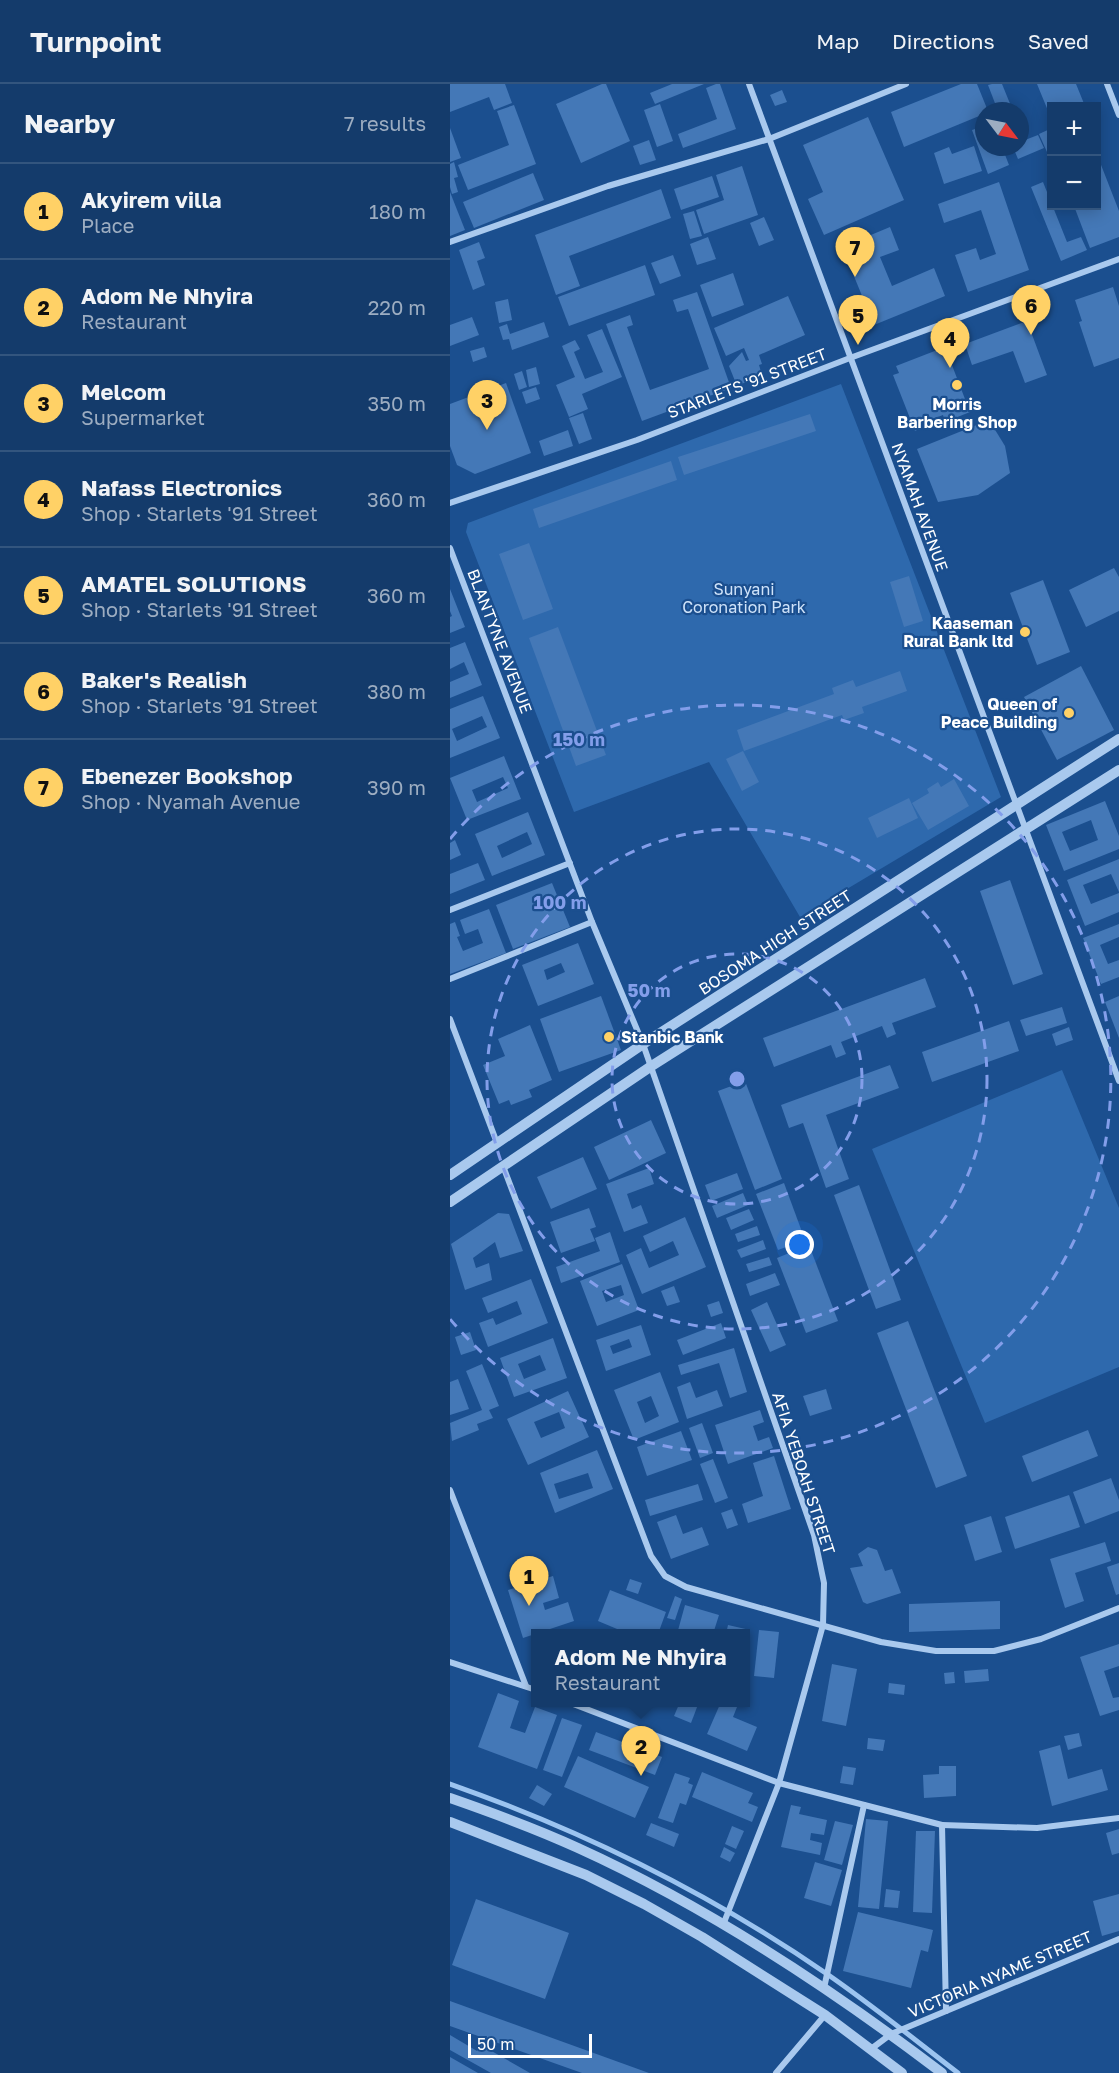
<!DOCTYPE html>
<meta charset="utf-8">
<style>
body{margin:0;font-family:"Golos Text",sans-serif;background:#214673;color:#f1f3f6}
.controls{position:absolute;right:18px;top:18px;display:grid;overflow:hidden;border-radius:0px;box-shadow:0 3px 15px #0003}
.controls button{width:54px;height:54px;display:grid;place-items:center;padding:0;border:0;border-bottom:2px solid #33557e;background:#143b6b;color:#f1f3f6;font:30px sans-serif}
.compass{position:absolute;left:525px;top:18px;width:54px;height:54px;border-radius:50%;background:#143b6b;box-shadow:0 3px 15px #0003;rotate:122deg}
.scale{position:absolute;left:18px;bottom:15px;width:124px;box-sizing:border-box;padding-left:6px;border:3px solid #fff;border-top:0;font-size:16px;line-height:21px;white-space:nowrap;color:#fff;-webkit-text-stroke:4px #1b4f8f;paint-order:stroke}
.you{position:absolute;left:350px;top:1161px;width:21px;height:21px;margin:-15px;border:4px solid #fff;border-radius:50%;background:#1a73e8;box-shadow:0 0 0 9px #1a73e833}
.badge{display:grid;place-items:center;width:39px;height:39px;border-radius:50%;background:#ffd166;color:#111;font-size:20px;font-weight:700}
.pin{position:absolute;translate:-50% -50px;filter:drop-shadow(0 2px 3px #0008)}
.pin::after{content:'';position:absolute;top:32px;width:21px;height:18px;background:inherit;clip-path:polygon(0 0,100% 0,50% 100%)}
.popup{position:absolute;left:81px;top:1545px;width:219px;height:78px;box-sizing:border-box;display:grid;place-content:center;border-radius:0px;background:#143b6b;filter:drop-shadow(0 2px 4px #0005);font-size:20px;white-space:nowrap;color:#9dadc1}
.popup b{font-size:22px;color:#f1f3f6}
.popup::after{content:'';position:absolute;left:50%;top:100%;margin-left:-12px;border:12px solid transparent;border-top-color:#143b6b}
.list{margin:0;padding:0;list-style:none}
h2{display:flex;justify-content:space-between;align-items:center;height:78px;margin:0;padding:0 24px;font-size:26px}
h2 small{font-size:20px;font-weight:400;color:#9dadc1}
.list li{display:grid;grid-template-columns:39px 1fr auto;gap:18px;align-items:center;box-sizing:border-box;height:96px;padding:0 24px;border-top:2px solid #33557e}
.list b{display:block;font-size:22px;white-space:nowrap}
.list p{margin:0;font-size:20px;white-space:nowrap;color:#9dadc1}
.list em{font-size:20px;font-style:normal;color:#9dadc1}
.map{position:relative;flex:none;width:669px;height:1989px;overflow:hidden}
header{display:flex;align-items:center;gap:36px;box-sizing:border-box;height:84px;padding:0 30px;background:#143b6b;border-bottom:2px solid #33557e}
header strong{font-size:28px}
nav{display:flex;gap:33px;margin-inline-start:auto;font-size:21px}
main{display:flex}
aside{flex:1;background:#143b6b}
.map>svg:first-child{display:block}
</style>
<header>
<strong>Turnpoint</strong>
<nav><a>Map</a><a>Directions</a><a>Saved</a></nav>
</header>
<main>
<aside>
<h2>Nearby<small>7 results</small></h2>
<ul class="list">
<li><span class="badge">1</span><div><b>Akyirem villa</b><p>Place</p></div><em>180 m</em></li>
<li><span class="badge">2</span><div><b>Adom Ne Nhyira</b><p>Restaurant</p></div><em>220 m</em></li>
<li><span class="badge">3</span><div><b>Melcom</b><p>Supermarket</p></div><em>350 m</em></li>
<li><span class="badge">4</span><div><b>Nafass Electronics</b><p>Shop · Starlets '91 Street</p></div><em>360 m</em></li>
<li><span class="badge">5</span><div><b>AMATEL SOLUTIONS</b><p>Shop · Starlets '91 Street</p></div><em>360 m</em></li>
<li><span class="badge">6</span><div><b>Baker's Realish</b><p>Shop · Starlets '91 Street</p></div><em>380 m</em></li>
<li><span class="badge">7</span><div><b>Ebenezer Bookshop</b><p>Shop · Nyamah Avenue</p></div><em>390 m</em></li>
</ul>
</aside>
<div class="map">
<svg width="669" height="1989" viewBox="0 0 669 1989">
<rect width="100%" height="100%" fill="#1b4f8f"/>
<g fill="#2e69ad">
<path d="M391 300 551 713 350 833 259 678 124 728 16 448 18 439Z"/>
<path d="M612 986 669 1124V1283L535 1339 422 1065Z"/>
</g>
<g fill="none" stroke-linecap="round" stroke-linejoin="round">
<path stroke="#9cc4f0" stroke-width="5" d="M0 1700C133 1747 261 1810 377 1890 422 1921 465 1956 508 1989"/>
</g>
<g fill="#4478b7" fill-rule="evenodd">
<path d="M0 0H55L62 19 44 26 39 13 0 28Z"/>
<path d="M152 0H156L180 57 131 79 106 20Z"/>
<path d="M222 0H254L205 20 200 9Z"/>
<path d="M266 0H270L286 45 233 64 228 50 267 35 256 4Z"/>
<path d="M511 0H527L538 27H534V30L454 63 441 28Z"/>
<path d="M542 0H552L563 27H548L538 1Z"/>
<path d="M587 0H626L635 22H602L601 34Z"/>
<path d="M332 6 337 18 325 22 320 11Z"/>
<path d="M210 20 223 57 207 63 194 26Z"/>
<path d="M64 21 86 80 18 106 8 81 59 61 47 27Z"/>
<path d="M418 33 454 116 374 151 358 115 373 108 353 61Z"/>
<path d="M534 42V63H552L559 81 538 90 522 46Z"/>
<path d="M0 44 11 74 0 78Z"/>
<path d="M602 44V66L597 68 589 50Z"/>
<path d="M570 45 575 56 588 51 594 64 568 75 563 63H570Z"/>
<path d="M199 56 206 76 190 81 183 62Z"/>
<path d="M524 62 532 87 494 100 484 69 499 63 502 70Z"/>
<path d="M646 68 669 127V153L640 164 624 122H646Z"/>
<path d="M4 78 8 93 4 94 8 108 2 110 0 103V80Z"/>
<path d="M292 82 308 131 254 150 246 126 274 116 266 91Z"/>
<path d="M83 89 94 116 24 144 13 118Z"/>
<path d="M262 92 269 113 231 126 224 105Z"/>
<path d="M549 98 579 186 518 208 505 171 526 164 530 176 546 170 531 126 494 139 488 120Z"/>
<path d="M593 98 617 158 631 153 637 166 611 177 581 103Z"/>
<path d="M211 105 221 134 119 172 130 202 106 211 85 151Z"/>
<path d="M0 108 15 146 0 152Z"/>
<path d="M244 127 252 152 240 155 233 130Z"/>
<path d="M314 133 324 156 309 162 300 139Z"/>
<path d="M440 143 449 166 430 173 442 202 484 184 495 212 424 241 392 163Z"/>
<path d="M258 153 266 175 247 181 240 160Z"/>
<path d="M29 158 35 174 27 177 35 201 23 206 9 166Z"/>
<path d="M223 171 231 192 210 200 201 179Z"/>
<path d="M195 181 205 211 119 242 108 213Z"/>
<path d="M283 189 294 221 262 233 250 201Z"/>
<path d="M663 203 669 222V274L644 283 629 238 632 237 625 216Z"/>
<path d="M247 208 281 304 192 337 156 240 180 231 183 241 177 243 200 306 259 285 238 225 227 228 223 216Z"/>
<path d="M338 212 355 251 309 271 312 280 309 281 312 291 287 302 279 282 292 268 296 277 299 276 294 264 276 272 264 244Z"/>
<path d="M58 215 62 236 49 239 45 218Z"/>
<path d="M22 233 29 251 0 262V241Z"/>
<path d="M577 237 597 291 575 299 563 267 522 281 515 260Z"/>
<path d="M94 238 99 253 62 266 59 255 53 256 49 243 57 240 60 250Z"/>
<path d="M152 245 172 293 132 310 138 325 119 333 106 301 125 293 112 262 125 256 130 265 124 268 135 295 153 288 137 251Z"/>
<path d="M34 263 37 273 23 278 20 267Z"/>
<path d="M495 263 520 328 495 338 493 331 467 341 469 345 465 347 443 291 449 289 446 282Z"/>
<path d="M86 283 90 300 79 303 76 286Z"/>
<path d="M72 287 77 303 69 306 64 290Z"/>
<path d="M56 299 81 369 25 390 7 381 0 362V320Z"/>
<path d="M86 303 90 315 76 320 72 308Z"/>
<path d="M133 329 142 355 129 360 119 334Z"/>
<path d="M360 330 366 347 234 391 228 373Z"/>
<path d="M539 336 555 362 560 389 528 411 488 418 467 365Z"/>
<path d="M118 346 123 362 94 372 89 357Z"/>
<path d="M221 377 227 396 89 444 83 425Z"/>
<path d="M79 459 103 525 73 536 49 470Z"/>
<path d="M664 484 669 493V527L636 543 619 506Z"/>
<path d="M459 492 473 537 454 543 440 498Z"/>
<path d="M593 496 620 568 587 581 560 509Z"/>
<path d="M0 505 15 543 0 549V533L2 532 0 527Z"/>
<path d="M108 543 156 671 126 682 79 554Z"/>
<path d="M15 558 32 601 0 614V598L19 590 14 578 0 585V564Z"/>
<path d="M631 582 664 646 607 676 574 613Z"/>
<path d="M450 587 457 607 412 623 414 629 394 636 392 631 294 667 287 646 384 610 382 604 403 596 406 603Z"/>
<path d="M33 612 50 654 0 674V625ZM32 632 37 643 7 657 2 645Z"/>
<path d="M293 667 309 698 292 707 276 675Z"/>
<path d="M54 672 71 715 17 736 0 694ZM53 693 58 704 27 718 22 706Z"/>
<path d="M504 695 519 722 478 746 462 719 479 709 477 705 488 698 491 703Z"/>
<path d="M459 714 468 734 427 754 418 734Z"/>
<path d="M655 717 669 752V765L614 787 596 741ZM641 736 648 756 620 767 612 748Z"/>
<path d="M78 728 95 771 42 792 25 750ZM77 748 82 760 52 774 47 762Z"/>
<path d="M5 756 11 771 0 776V759Z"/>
<path d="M669 775V808L661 790 633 801 641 820 669 809V828L635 842 617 796Z"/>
<path d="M28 779 35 796 0 810V790Z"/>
<path d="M560 796 593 890 563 901 530 807Z"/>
<path d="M102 799 120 843 63 865 46 821Z"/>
<path d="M39 825 56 869 0 890V840L5 838 10 852 7 853 13 867 33 859 28 845 15 850 10 836Z"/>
<path d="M669 840V853L650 861 658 880 669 876V893L651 900 633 854Z"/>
<path d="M128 859 144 900 88 922 72 881ZM111 879 115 888 97 896 94 886Z"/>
<path d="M475 894 486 923 442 939 446 950 437 954 432 942 391 958 396 970 386 974 381 961 324 983 313 954Z"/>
<path d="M151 912 171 966 109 988 90 935Z"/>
<path d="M669 912V954L655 918Z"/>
<path d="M612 923 617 939 576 952 570 936Z"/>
<path d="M559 937 569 967 482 998 472 968Z"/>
<path d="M80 941 102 996 79 1006 82 1013 61 1021 59 1016 49 1020 33 981 55 972 48 955Z"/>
<path d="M619 943 623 956 606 962 602 950Z"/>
<path d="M440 981 449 1004 376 1031 399 1095 376 1104 353 1039 339 1044 331 1021Z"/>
<path d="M295 997 332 1095 305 1106 268 1007Z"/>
<path d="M201 1036 216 1069 159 1096 144 1063Z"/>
<path d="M133 1073 147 1105 101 1125 87 1093Z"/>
<path d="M199 1084 204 1100 177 1110 182 1125 191 1121 198 1139 174 1148 156 1100Z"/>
<path d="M287 1089 293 1105 261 1117 255 1101Z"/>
<path d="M334 1099 355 1156 328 1166 306 1110Z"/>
<path d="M409 1101 451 1216 426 1225 384 1111Z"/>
<path d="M293 1109 298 1121 267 1134 262 1122Z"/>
<path d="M139 1124 146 1143 140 1145 145 1157 111 1169 100 1138Z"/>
<path d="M299 1125 304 1136 281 1146 276 1134Z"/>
<path d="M48 1129 59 1130 73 1167 50 1174 45 1158 23 1174 26 1184 39 1179 42 1196 15 1206 1 1160Z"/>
<path d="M235 1133 256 1183 192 1210 176 1171 191 1164 199 1184 229 1171 223 1157 200 1168 193 1152Z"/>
<path d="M307 1142 310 1151 288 1158 285 1150Z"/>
<path d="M160 1148 170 1178 111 1199 106 1183 150 1167 145 1154Z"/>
<path d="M313 1156 316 1165 291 1174 287 1166Z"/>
<path d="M359 1161 388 1237 356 1249 327 1174Z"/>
<path d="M319 1173 322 1181 299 1188 296 1180Z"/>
<path d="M172 1180 189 1226 147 1242 130 1197ZM171 1201 174 1211 156 1218 152 1207Z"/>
<path d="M325 1189 330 1201 300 1212 296 1200Z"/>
<path d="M81 1195 98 1239 38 1263 29 1239 43 1234 46 1241 72 1230 67 1217 38 1229 32 1214Z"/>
<path d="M224 1202 230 1218 217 1222 211 1207Z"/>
<path d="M269 1217 273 1229 261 1233 257 1221Z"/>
<path d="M317 1218 336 1261 320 1268 301 1226Z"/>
<path d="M458 1237 517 1392 486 1404 427 1249Z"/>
<path d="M271 1239 276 1254 233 1271 227 1256Z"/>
<path d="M191 1241 201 1271 156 1287 146 1256ZM179 1255 182 1263 163 1270 160 1262Z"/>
<path d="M20 1248 26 1266 11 1271 5 1253Z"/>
<path d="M103 1254 117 1294 64 1313 50 1274ZM90 1271 96 1286 74 1295 68 1280Z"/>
<path d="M284 1264 297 1308 280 1314 269 1279 231 1291 228 1281Z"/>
<path d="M32 1280 49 1322 39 1326 43 1334 27 1340 29 1346 2 1357 0 1339 32 1326 16 1287Z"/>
<path d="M210 1288 229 1338 184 1356 164 1306ZM201 1312 209 1332 195 1339 187 1318Z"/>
<path d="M8 1295 19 1325 0 1331V1298Z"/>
<path d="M240 1298 246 1314 267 1306 273 1322 237 1335 227 1303Z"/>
<path d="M376 1305 382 1325 360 1332 353 1312Z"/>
<path d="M118 1307 139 1353 78 1381 57 1335ZM109 1328 115 1344 91 1354 84 1338Z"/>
<path d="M310 1326 314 1338 303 1342 308 1357 319 1353 323 1364 278 1380 265 1341Z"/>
<path d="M252 1339 263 1369 250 1374 239 1344Z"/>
<path d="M638 1346 648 1372 582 1398 572 1372Z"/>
<path d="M231 1347 242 1376 197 1392 187 1363Z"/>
<path d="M147 1366 163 1405 105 1429 90 1389ZM138 1389 143 1404 109 1415 104 1400Z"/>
<path d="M324 1372 341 1425 298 1439 292 1420 313 1412 303 1379Z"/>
<path d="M263 1375 278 1414 265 1419 250 1380Z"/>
<path d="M661 1394 669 1416V1427L635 1440 623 1408Z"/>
<path d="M248 1400 253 1416 200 1432 195 1416Z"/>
<path d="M619 1411 630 1443 565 1465 555 1433Z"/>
<path d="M282 1425 288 1441 277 1445 271 1429Z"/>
<path d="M226 1431 233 1450 252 1443 259 1461 221 1475 207 1438Z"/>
<path d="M541 1432 552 1468 525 1477 514 1441Z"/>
<path d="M655 1458 661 1477 625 1489 634 1517 615 1524 600 1475Z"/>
<path d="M418 1463 427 1466 435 1487 442 1485 451 1509 417 1520 413 1518 400 1484 413 1482 408 1470Z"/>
<path d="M669 1479V1510L666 1511 657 1483Z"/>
<path d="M103 1492 109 1514 93 1519 95 1526 118 1518 124 1537 73 1554 58 1506Z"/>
<path d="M180 1495 192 1499 188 1510 176 1506Z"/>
<path d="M160 1506 216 1528 208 1550H179L148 1537Z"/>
<path d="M225 1512 232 1515 225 1536 217 1534Z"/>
<path d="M550 1517V1545L459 1548V1520Z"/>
<path d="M235 1521 269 1531 263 1550H250L241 1547V1550H227Z"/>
<path d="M278 1541 300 1546 297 1561 296 1550H276Z"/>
<path d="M309 1546 329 1548 324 1594 304 1592Z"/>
<path d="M669 1560V1582L654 1587 663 1614 669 1613V1626L650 1632 630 1573Z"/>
<path d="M382 1580 407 1585 396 1642 372 1637Z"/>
<path d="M538 1585 539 1597 515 1599 514 1587Z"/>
<path d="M504 1588 505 1599 495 1600 494 1589Z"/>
<path d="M439 1599 455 1601 454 1611 438 1609Z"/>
<path d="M48 1609 69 1617 60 1644 75 1649 85 1623 107 1631 87 1685 28 1663Z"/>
<path d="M230 1618H249L241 1639 224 1632Z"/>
<path d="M271 1618H289L283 1633 307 1643 297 1667 257 1650Z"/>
<path d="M112 1634 132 1641 112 1693 93 1686Z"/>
<path d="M146 1648 212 1673 205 1691 139 1666Z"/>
<path d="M629 1649 632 1662 618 1666 614 1652Z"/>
<path d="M418 1654 435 1656 433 1667 417 1665Z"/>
<path d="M610 1661 618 1695 652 1685 658 1706 602 1722 589 1667Z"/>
<path d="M128 1672 199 1703 185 1734 114 1703Z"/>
<path d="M393 1682 406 1684 403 1701 390 1699Z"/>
<path d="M489 1682H506V1712L474 1714 473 1691 489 1690Z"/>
<path d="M252 1688 303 1709 298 1719 308 1723 302 1738 242 1713Z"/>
<path d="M225 1689 240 1694 238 1699 243 1701 236 1721 230 1719 223 1739 208 1734Z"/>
<path d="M87 1701 102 1710 94 1722 79 1714Z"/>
<path d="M341 1721 351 1723 349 1730 377 1736 374 1751 361 1749 360 1756 372 1759 370 1771 331 1763Z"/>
<path d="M416 1735 438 1737 429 1825 408 1823Z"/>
<path d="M385 1737 403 1741 392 1781 374 1776Z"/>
<path d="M201 1739 229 1750 224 1763 196 1751Z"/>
<path d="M282 1742 294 1747 286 1765 275 1760Z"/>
<path d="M669 1745V1769L662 1771 656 1749Z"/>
<path d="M466 1747H485L482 1829 463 1828Z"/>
<path d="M274 1763 285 1769 280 1778 270 1773Z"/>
<path d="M365 1778 392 1786 381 1822 354 1814Z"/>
<path d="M436 1805 450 1807 448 1824 434 1823Z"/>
<path d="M669 1810V1847L652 1852 643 1817Z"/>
<path d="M26 1815 119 1849 95 1915 2 1881Z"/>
<path d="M408 1828 483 1846 478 1868 471 1866 461 1904 393 1887Z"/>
<path d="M0 1917 199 1989H132L0 1942Z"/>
<path d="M0 1951 27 1967 31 1961 80 1989H41L0 1966Z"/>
<path d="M0 1973 28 1989H0Z"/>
</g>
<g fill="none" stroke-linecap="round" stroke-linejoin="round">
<g stroke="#a9c9ee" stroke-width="6">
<path d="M299 0 669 997"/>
<path d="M657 0 669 31"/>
<path d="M0 158 158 102 319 55 456 0"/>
<path d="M0 419 187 356 400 274 669 175"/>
<path d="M0 464 142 838 193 960 364 1451 374 1499 373 1541 329 1699 273 1841"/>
<path d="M0 826 120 779"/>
<path d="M0 895 142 838"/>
<path d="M0 935 47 1059"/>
<path d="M53 1082 201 1472 215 1492 236 1503 431 1558 486 1567H544L591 1555 669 1524"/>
<path d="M0 1406 76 1602"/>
<path d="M0 1578 86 1606"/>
<path d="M118 1618 329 1699 492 1741 496 1927"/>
<path d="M492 1741 587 1744 669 1734"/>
<path d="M374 1904 414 1721"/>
<path d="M421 1965 441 1950 669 1855"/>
<path d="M326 1989 375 1931"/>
</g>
<g stroke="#a9c9ee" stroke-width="10">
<path d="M0 1091 193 960 669 655"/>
<path d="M0 1118 200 983 669 686"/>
<path d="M0 1714C43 1729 87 1745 128 1764 258 1823 379 1903 492 1989"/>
<path d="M0 1738 136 1791 194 1820 252 1853 375 1931 452 1989"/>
</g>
</g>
<g fill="none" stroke="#839eea" stroke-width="3" stroke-dasharray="10 8">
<circle cx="287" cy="995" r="125"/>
<circle cx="287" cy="995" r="250"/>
<path d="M0 755A374 374 0 1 1 0 1235"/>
</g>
<g fill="#ffd166" stroke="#1b4f8f" stroke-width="2">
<circle cx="507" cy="301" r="6"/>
<circle cx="575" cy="548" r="6"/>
<circle cx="619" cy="629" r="6"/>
<circle cx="159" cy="953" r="6"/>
</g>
<g text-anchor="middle" stroke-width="4.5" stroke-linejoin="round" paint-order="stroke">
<g font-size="16" fill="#fff" stroke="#1b4f8f">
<text transform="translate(297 299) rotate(-21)" y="6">STARLETS '91 STREET</text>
<text transform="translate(470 423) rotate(70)" y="6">NYAMAH AVENUE</text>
<text transform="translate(50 557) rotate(69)" y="6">BLANTYNE AVENUE</text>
<text transform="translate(325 858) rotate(-33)" y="6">BOSOMA HIGH STREET</text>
<text transform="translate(354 1389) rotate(72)" y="6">AFIA YEBOAH STREET</text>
<text transform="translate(550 1890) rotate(-23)" y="6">VICTORIA NYAME STREET</text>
</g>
<g font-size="16" font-weight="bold" fill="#fff" stroke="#1b4f8f" text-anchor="end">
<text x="507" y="326" text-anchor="middle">Morris<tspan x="507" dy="18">Barbering Shop</tspan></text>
<text x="563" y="545">Kaaseman<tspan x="563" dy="18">Rural Bank ltd</tspan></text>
<text x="607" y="626">Queen of<tspan x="607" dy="18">Peace Building</tspan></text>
<text x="171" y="959" text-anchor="start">Stanbic Bank</text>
</g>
<g font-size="16" fill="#cfe3fa" stroke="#1b4f8f">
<text x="294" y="511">Sunyani<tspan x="294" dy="18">Coronation Park</tspan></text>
</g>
</g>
<circle cx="287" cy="995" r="9" fill="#839eea" stroke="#1b4f8f" stroke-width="3"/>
<g font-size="18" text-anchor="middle" font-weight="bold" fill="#839eea" stroke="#1b4f8f" stroke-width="4.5" stroke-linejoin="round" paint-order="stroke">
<text x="129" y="662">150 m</text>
<text x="110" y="825">100 m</text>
<text x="199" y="913">50 m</text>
</g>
</svg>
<div class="controls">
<button>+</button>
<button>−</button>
</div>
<svg class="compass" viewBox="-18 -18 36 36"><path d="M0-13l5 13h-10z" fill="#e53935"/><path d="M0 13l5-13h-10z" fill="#9dadc1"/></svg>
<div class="scale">50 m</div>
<div class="you"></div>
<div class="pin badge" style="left:79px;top:1522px">1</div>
<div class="pin badge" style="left:191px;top:1692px">2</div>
<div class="popup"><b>Adom Ne Nhyira</b>Restaurant</div>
<div class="pin badge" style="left:37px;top:346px">3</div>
<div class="pin badge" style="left:500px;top:284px">4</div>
<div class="pin badge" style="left:408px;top:261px">5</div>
<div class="pin badge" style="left:581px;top:251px">6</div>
<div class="pin badge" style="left:405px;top:193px">7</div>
</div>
</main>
